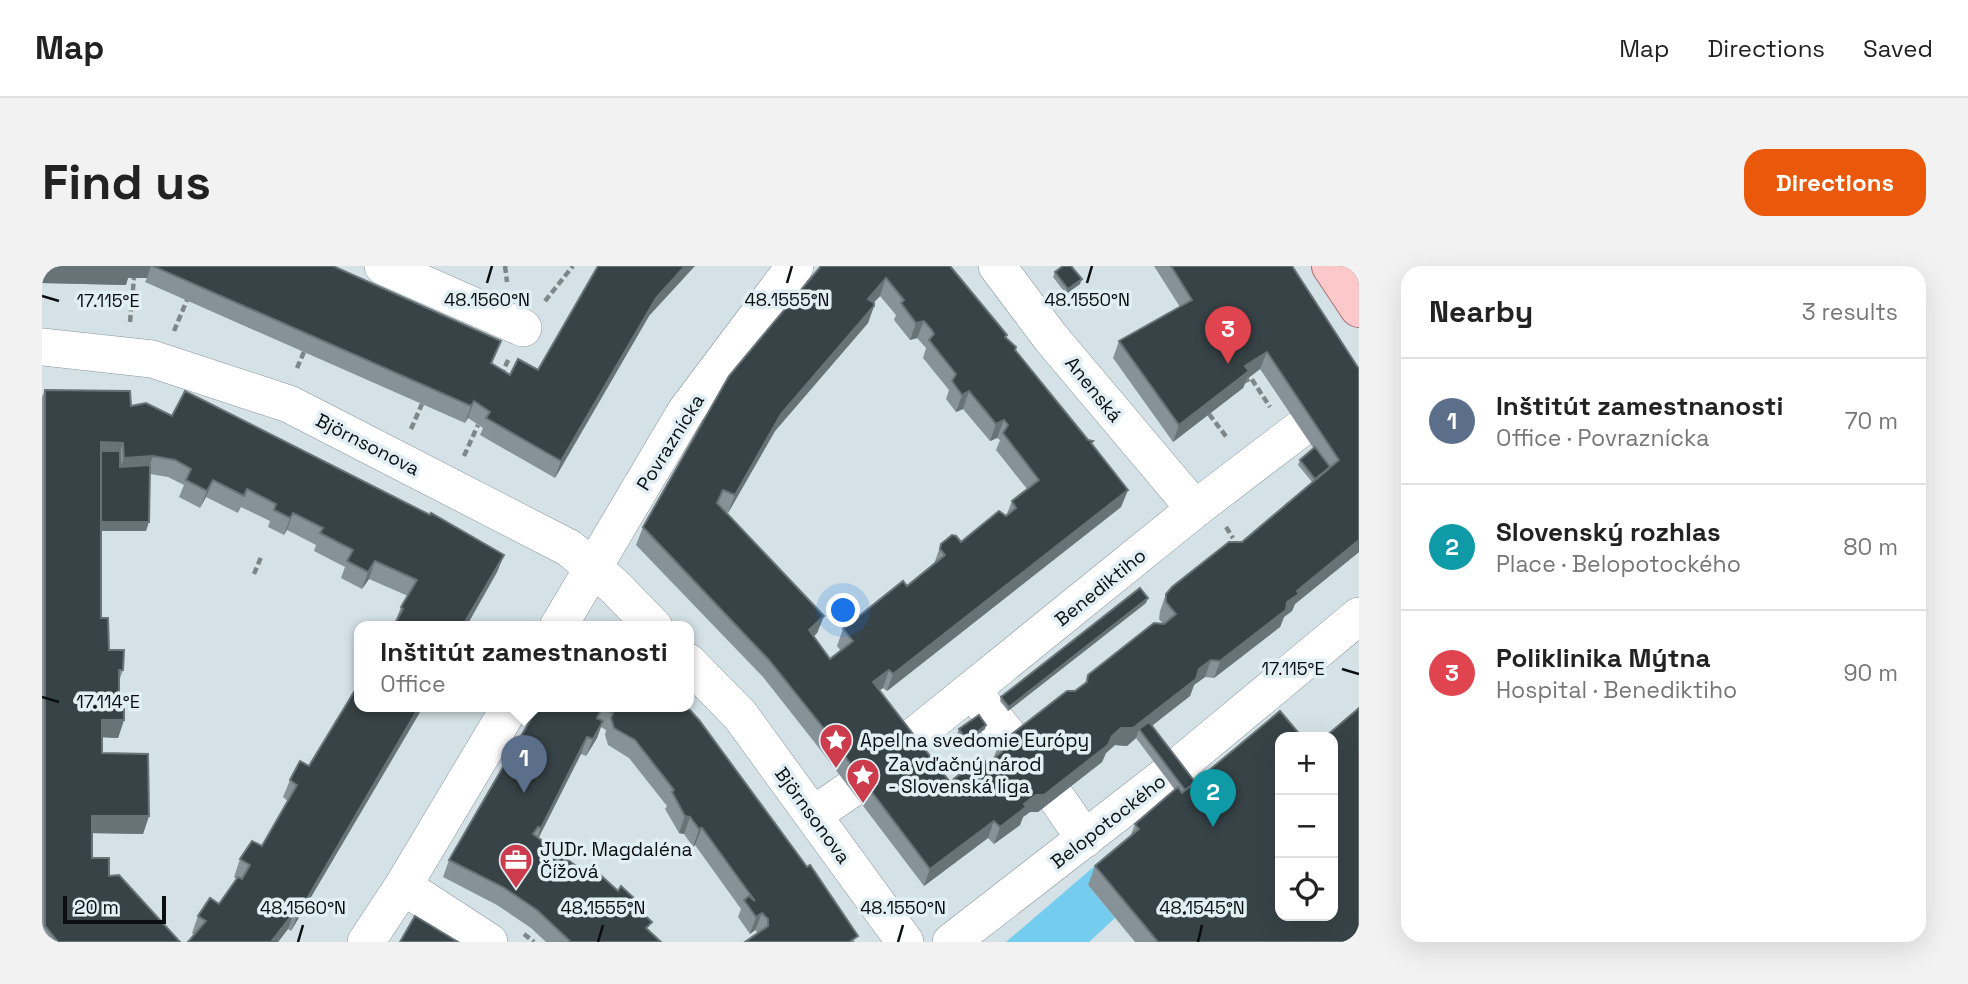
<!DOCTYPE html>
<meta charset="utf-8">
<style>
body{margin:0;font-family:"Space Grotesk",sans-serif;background:#f2f2f2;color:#222}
.controls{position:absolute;right:21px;bottom:21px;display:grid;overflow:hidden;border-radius:14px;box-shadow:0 7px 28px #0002}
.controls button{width:63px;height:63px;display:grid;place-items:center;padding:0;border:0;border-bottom:2px solid #e0e0e0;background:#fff;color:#222;font:35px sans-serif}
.scale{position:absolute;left:21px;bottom:18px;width:103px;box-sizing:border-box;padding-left:7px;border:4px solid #0a0e10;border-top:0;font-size:19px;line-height:24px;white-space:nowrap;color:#0a0e10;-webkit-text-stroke:5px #e1eff5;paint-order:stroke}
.you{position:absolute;left:802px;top:345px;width:24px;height:24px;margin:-18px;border:5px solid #fff;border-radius:50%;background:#1a73e8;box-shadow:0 0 0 10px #1a73e833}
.badge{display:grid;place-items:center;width:46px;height:46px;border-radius:50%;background:#ea580c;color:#fff;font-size:23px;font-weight:700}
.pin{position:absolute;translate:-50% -58px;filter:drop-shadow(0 2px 4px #0008)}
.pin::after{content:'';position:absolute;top:37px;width:24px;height:21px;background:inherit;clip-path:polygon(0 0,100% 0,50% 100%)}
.popup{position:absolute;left:312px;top:355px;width:340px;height:91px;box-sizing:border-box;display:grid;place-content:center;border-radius:14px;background:#fff;filter:drop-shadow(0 2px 5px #0005);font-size:23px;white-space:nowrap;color:#767676}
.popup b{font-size:26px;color:#222}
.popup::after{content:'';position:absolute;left:50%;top:100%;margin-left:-14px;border:14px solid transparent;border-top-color:#fff}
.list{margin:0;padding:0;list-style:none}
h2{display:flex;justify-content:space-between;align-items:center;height:91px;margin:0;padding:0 28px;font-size:30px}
h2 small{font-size:23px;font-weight:400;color:#767676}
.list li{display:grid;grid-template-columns:46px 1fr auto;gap:21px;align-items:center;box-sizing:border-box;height:126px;padding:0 28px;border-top:2px solid #e0e0e0}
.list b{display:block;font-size:26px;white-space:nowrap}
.list p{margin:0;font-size:23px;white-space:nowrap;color:#767676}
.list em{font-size:23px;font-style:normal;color:#767676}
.icon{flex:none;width:38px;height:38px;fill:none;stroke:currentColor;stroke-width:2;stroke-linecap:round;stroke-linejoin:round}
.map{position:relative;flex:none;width:1317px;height:676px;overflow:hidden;border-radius:21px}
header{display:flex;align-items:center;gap:42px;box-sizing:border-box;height:98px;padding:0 35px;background:#fff;border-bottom:2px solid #e0e0e0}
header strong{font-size:33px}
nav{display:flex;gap:38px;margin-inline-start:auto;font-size:24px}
.intro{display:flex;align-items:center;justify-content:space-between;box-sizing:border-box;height:168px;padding:0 42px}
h1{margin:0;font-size:49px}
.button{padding:18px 32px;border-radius:21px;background:#ea580c;color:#fff;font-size:24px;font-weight:700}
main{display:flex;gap:42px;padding:0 42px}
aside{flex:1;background:#fff;border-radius:21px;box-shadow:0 7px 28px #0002}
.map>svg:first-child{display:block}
</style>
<header>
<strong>Map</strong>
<nav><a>Map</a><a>Directions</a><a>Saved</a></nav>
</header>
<div class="intro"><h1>Find us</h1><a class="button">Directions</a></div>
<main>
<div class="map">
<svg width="1317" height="676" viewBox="0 0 1317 676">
<rect width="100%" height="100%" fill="#d4e2e7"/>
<path fill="#74cdef" d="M1083 574 1090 582 1046 619 1073 652 1047 676H964Z"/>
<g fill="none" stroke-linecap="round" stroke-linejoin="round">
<defs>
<g id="minor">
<path d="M341 0 481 62"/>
<path d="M955 0 1009 72 1153 243"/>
<path d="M0 81 110 93 247 138 527 282 571 319 612 361"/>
<path d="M516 361 644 145 753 0"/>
<path d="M646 396 698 449 863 676"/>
<path d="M930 425 974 479"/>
<path d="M860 480 1153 243 1258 163"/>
<path d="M1014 531 1043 573"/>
<path d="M771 549 809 523"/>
<path d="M361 620 447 676"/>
<path d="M324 676 361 620 468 441"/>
<path d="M909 676 1140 497 1317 350"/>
</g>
<path id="major" d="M1289 0 1317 42"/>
</defs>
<use href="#minor" stroke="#88959a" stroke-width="38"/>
<use href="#major" stroke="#a76f71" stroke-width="40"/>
<g stroke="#7d878a" stroke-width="4.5" stroke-dasharray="7 3.5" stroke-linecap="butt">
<path d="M463 0 465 16"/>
<path d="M503 35 531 0"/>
<path d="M88 56 92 12"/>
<path d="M132 65 145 34"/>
<path d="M255 102 262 86"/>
<path d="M459 110 467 92"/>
<path d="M1201 116 1209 112 1228 141"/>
<path d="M1167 148 1186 173"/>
<path d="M369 163 380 138"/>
<path d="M422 190 436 159"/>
<path d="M1184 261 1191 272"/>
<path d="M212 308 219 291"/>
<path d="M482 668 492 676"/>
</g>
<use href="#minor" stroke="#fff" stroke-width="37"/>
<use href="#major" stroke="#fdc8c9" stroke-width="38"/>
</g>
<g fill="#869297" fill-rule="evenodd">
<path d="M0 0H291L459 75 450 98 468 109 496 104 607 50 513 212 438 169 441 162 426 152 423 157 103 16 105 12H86L84 19 0 17Z"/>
<path d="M779 0H908L965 69 964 72 973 84 1086 224 1079 241 845 425 841 422 837 424 908 516 951 493 957 478 1033 425 1043 417 1046 409 1121 358 1117 353 1118 345 1124 328 1200 276 1270 216 1256 199 1258 194 1272 183 1218 103 1205 113 1201 122 1131 176 1071 92 1077 75 1138 41 1112 0H1250L1317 103V286L1253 338 1250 345 1242 351 1238 361 1172 412 1163 411 1152 419 1148 430 1110 460 1153 516 1317 676H1093L1046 619 1053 600 1088 571 1093 558 1133 524 1094 472 1085 480 1073 479 1064 487 1060 496 996 546H988L981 551 978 559 952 578 946 572 882 620 777 482 721 411 594 279 601 261ZM838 30 854 49 852 54 868 74 875 72 884 82 881 92 907 124 904 133 914 146 921 143 948 175 955 172 958 174 954 184 985 223 970 235 964 250 919 276 899 278 892 298 865 320 801 363 795 380 799 385 788 393 771 371 775 367 782 350 681 244 686 247 733 165 826 57 832 40V36Z"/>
<path d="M1013 6 1038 18 1024 28 1011 11Z"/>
<path d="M3 124 89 140 130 150 462 289 455 306 424 361H351L359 341 366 330 327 313 320 323 299 312 303 301 272 285 274 279 245 264 242 269 226 261 228 255 199 241 196 247 164 231 158 242 137 231 142 219 126 211 108 208 104 265H59V352L67 384 81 404 77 415V436L82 454 76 472 60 471V487L107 550 101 568 50 567V592L67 610 138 676H0V131Z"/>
<path d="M1104 337 966 445 958 435 959 431Z"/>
<path d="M381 441 249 665 246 663 236 676H146L152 669 150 667 156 650 177 638 195 613 192 611 198 593 220 580 246 535 241 531 248 514 267 500Z"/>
<path d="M496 441H645L813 676 716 667 713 664 708 668 696 651 699 643 653 579 651 581 642 568 637 567 623 543 625 540 587 492 566 479 563 469 564 464 559 461 555 472 544 490 539 488 496 572 549 611 593 633 591 638 607 665 619 676H504L489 662 455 639 401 611 407 594Z"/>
<path d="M917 463H943L923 478 915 468Z"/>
</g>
<g fill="#677377">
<path d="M3 0H109L105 12H86L84 19 0 17V10Z"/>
<path d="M643 0H653L607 50 513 212 519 195 614 32Z"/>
<path d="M844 12 838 30 819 50 826 33Z"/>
<path d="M1040 13 1038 18 1024 28 1026 23Z"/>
<path d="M832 40 826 57 733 165 686 247 693 229 739 148Z"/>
<path d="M882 55 875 72 868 74 874 57Z"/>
<path d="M1225 86 1218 103 1205 113 1201 122 1131 176 1137 159 1203 100Z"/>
<path d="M927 125 921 143 914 146 920 129Z"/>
<path d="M432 135 426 152 423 157 429 140Z"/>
<path d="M962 154 955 172 948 175 954 158Z"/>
<path d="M59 176 81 177 75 194H56Z"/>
<path d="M111 190 105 207 75 209 82 192Z"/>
<path d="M171 214 164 231 158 242 165 225Z"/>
<path d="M1086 224 1079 241 845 425 851 408Z"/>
<path d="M251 247 245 264 242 269 248 252Z"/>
<path d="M56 256H107L104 265H53Z"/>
<path d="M1317 274V286L1253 338 1250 345 1242 351 1238 361 1172 412 1178 395 1255 325Z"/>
<path d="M462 289 455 306 424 361H420Z"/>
<path d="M333 295 327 313 320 323 326 306Z"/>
<path d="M1106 332 1104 337 966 445 967 441Z"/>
<path d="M782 350 775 367 760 382 767 364Z"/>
<path d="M1169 394 1163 411 1152 419 1148 430 1100 467 1097 463 1094 472 1085 480 1073 479 1064 487 1060 496 996 546H988L981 551 978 559 952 578 958 561 982 538Z"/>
<path d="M847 404 841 422 825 433 831 416Z"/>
<path d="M377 441H381L249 665 256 648Z"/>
<path d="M60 454H82L76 472 54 471Z"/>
<path d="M561 455 555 472 544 490 551 473Z"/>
<path d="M944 459 943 463 923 478 925 474Z"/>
<path d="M545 471 539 488 493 579 499 562Z"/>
<path d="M50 550H107L101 568 43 567Z"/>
<path d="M643 550 648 551 642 568 637 567Z"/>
<path d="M952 555 946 572 882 620 888 603Z"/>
<path d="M660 562 653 579 651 581 657 563Z"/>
<path d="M253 645 246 663 236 676H229Z"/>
<path d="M720 647 713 664 708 668 714 651Z"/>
</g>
<g fill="#384347" stroke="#677377" stroke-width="2" fill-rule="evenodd">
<path d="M20 0H90V2Z"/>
<path d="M111 0H291L459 75 449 97 468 109 476 93 496 104 556 0H643L614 32 519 195 444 152 448 146 432 135 429 140Z"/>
<path d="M779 0H908L965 69 963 71 974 81 973 84 1046 174 1051 175 1049 177 1086 224 851 408 847 404 831 416 908 516 939 491 945 497 951 493 960 486 957 478 1025 425H1033L1045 416 1046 409 1112 357 1122 358 1134 348 1124 336V328L1130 321 1187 276H1200L1297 194 1225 86 1203 100 1207 105 1137 159 1077 75 1150 34 1129 0H1250L1317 103V274L1255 325 1257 328 1245 336 1244 344 1178 395 1169 394 1157 403 1154 413 1091 462H1079L1070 470 1066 479 1002 529H994L982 538 984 541 958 561 952 555 888 603 783 464 727 394 601 261 687 110ZM844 12 862 34 859 37 874 57 882 55 889 63 892 68 887 74 914 108 910 115 920 129 927 125 954 158 962 154 966 159 961 167 997 214 970 235 974 242 964 250 957 245 919 276 914 270 910 269 899 278 898 283 903 289 865 320 861 315 801 363 811 375 788 393 767 364 782 350 675 237 681 224 693 229 739 148 832 40V37L826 33Z"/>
<path d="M1021 0H1029L1040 13 1026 23 1013 6Z"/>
<path d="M3 124 88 125 89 140 104 137 130 150 143 125 388 249 389 247 462 289 420 361H351L361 343 359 341 375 314 333 295 326 306 305 295 311 284 278 267 281 262 251 247 248 252 232 244 234 238 205 223 202 230 171 214 165 225 144 214 149 203 133 194 111 190 82 192 81 177 59 176V352H66L67 384H82L81 404H77V436L82 435V454H60V487L106 488 107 550H50V592H67V610L77 609 138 676H16L3 660Z"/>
<path d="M1273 181 1288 201 1273 213 1258 194Z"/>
<path d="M59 185H78V201L108 199 107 256H59Z"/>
<path d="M1098 322 1106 332 967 441 959 431Z"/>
<path d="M318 416V441H377L256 648 253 645 229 676H146L164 655 156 650 168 632 177 638 196 611 200 613 208 599 198 593 210 575 220 580 255 519 248 514 258 495 267 500Z"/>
<path d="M496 441H645L657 454 765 601 768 599 816 670 807 676H703L726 660V653L720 647 714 651 702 634 707 630 713 635 660 562 657 563 648 551 643 550 630 526 632 524 593 474 572 462 569 452 571 447 560 442 555 452 561 455 551 473 545 471 499 562 496 561 491 568 549 611 554 605 576 625 579 620 593 633 590 637 610 656 604 662 619 676H527L528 675 495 644 461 621 407 594Z"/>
<path d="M1317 442V676H1116L1053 600 1097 563 1093 558 1136 521 1140 527 1238 445 1260 471H1238V650H1291V471H1283Z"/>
<path d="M937 449 944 459 925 474 917 463Z"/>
<path d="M1107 456 1153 516 1143 524 1097 463Z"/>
<path d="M373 650 416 676H358Z"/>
</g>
<path fill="none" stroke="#0a0e10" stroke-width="2.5" d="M445 17 450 0M745 17 750 0M1045 17 1050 0M0 30 17 35M1300 403 1317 408M0 431 17 436M256 676 261 659M556 676 561 659M856 676 861 659M1156 676 1160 659"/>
<defs>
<symbol id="sight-pin" viewBox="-11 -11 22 30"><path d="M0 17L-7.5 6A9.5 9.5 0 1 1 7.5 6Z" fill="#cc3c4d" stroke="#e1eff5"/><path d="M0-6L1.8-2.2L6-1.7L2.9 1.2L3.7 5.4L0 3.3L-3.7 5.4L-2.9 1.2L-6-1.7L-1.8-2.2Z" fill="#fff"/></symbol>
<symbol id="office-pin" viewBox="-11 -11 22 30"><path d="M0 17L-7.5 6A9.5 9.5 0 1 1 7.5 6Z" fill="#cc3c4d" stroke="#e1eff5"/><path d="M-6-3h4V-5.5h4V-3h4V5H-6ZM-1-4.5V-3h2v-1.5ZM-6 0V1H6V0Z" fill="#fff"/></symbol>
</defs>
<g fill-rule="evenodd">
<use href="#sight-pin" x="775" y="455" width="38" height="52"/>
<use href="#sight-pin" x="802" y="490" width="38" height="52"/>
<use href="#office-pin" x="455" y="575" width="38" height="52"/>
</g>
<g text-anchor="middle" stroke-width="7" stroke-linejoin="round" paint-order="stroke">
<g font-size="19" fill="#0a0e10" stroke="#e1eff5">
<text transform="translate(1052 123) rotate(51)" y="7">Anenská</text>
<text transform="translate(628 176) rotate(-58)" y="7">Povraznícka</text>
<text transform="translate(326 178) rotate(27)" y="7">Björnsonova</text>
<text transform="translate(1058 321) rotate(-39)" y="7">Benediktiho</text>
<text transform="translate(771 549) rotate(54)" y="7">Björnsonova</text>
<text transform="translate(1066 555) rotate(-38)" y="7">Belopotockého</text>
</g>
<g font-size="19" fill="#0a0e10" stroke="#e1eff5" text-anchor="start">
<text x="818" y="481">Apel na svedomie Európy</text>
<text x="846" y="505">Za vďačný národ<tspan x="846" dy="22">- Slovenská liga</tspan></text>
<text x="498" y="590">JUDr. Magdaléna<tspan x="498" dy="22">Čížová</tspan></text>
</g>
</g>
<g font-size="18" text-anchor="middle" fill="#0a0e10" stroke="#e1eff5" stroke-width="7" stroke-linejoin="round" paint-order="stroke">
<text x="445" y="40">48.1560°N</text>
<text x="745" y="40">48.1555°N</text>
<text x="1045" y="40">48.1550°N</text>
<text x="66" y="41">17.115°E</text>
<text x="1251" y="409">17.115°E</text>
<text x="66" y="442">17.114°E</text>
<text x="1160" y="648">48.1545°N</text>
<text x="261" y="648">48.1560°N</text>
<text x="561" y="648">48.1555°N</text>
<text x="861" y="648">48.1550°N</text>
</g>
</svg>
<div class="controls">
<button>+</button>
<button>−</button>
<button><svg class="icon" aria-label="locate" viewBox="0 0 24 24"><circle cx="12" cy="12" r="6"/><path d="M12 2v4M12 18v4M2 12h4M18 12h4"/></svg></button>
</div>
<div class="scale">20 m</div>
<div class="you"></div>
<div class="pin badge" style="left:482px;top:527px;background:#5c6f8a">1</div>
<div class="popup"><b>Inštitút zamestnanosti</b>Office</div>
<div class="pin badge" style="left:1171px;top:561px;background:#0f9aa8">2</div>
<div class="pin badge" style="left:1186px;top:98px;background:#e0444e">3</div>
</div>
<aside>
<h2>Nearby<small>3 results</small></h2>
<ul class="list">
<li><span class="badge" style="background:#5c6f8a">1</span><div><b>Inštitút zamestnanosti</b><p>Office · Povraznícka</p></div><em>70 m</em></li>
<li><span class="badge" style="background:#0f9aa8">2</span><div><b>Slovenský rozhlas</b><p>Place · Belopotockého</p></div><em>80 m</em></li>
<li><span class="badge" style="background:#e0444e">3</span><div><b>Poliklinika Mýtna</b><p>Hospital · Benediktiho</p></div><em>90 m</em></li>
</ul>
</aside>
</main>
